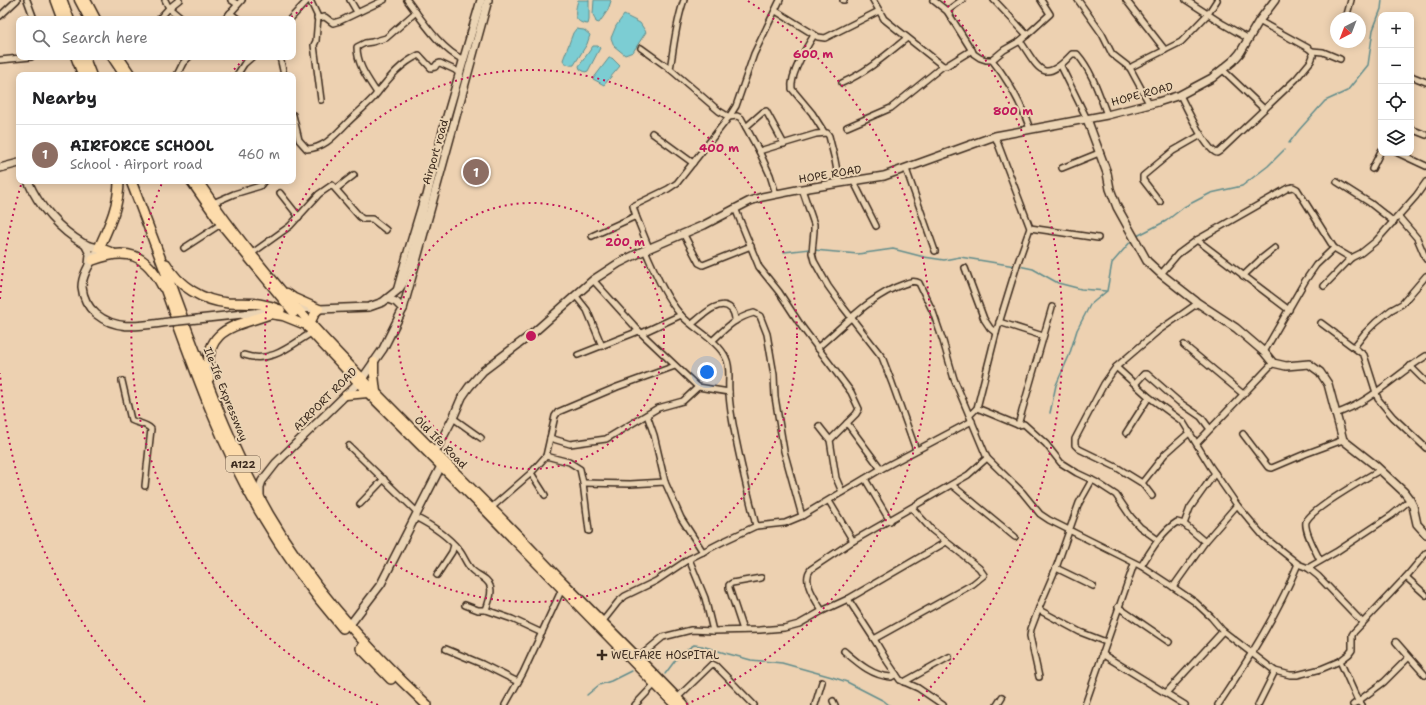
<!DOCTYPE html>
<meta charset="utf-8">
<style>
body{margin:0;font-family:"Shantell Sans",sans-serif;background:#f2f2f2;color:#202124}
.controls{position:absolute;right:12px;top:12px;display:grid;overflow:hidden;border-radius:8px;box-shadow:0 2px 10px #0003}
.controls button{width:36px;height:36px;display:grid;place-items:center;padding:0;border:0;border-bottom:1px solid #e0e0e0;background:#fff;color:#202124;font:20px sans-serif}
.compass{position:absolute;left:1330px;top:12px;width:36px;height:36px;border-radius:50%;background:#fff;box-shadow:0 2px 10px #0003;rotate:222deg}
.you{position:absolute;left:707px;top:372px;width:14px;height:14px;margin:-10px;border:3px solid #fff;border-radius:50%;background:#1a73e8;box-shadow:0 0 0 6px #1a73e833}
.badge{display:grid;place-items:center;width:26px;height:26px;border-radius:50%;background:#3b2a1e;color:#fff;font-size:13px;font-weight:700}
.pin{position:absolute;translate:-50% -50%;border:2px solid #fff;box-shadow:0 1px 4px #0006}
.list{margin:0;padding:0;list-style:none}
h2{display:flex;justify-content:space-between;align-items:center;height:52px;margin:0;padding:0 16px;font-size:17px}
h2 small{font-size:13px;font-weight:400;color:#757577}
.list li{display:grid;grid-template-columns:26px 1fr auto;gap:12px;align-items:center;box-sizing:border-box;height:60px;padding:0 16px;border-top:1px solid #e0e0e0}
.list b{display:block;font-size:15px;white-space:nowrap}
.list p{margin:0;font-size:13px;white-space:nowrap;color:#757577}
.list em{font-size:13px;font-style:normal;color:#757577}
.icon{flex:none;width:22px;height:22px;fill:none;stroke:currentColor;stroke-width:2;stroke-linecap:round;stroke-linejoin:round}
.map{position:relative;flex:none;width:1426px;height:705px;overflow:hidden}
.search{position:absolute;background:#fff;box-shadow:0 2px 10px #0003;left:16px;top:16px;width:280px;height:44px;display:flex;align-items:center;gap:10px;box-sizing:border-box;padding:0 14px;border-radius:8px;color:#757577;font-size:15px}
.panel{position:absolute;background:#fff;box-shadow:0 2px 10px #0003;left:16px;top:72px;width:280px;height:112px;border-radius:8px}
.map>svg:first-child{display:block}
</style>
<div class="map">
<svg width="1426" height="705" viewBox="0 0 1426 705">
<rect width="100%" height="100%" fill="#edd1b1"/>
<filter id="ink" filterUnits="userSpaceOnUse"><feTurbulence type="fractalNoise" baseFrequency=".025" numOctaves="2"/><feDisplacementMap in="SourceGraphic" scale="8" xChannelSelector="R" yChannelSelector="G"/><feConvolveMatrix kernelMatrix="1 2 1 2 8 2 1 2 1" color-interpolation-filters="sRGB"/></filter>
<g filter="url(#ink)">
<g fill="#7bcdd3" stroke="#618c8b">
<path d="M578 0H589V20L588 24C572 23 575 11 578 0Z"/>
<path d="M594 0H610L611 1 608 10 599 23 596 22 593 14Z"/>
<path d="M624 15 640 23 646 32 633 52 625 55 614 46 611 38 616 26Z"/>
<path d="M576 29 584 30 590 35 587 44 574 65C571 66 565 64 563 60L573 33Z"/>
<path d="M593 46H598L600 48 588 71 585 72 580 69 579 66Z"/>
<path d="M609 58H612L620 66 604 85 593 79Z"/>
</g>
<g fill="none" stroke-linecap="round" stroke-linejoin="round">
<g stroke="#618c8b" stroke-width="1.5">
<path d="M1289 143 1299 130 1325 101 1347 91 1368 65 1373 30 1381 9 1382 0"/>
<path d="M1137 236 1166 221 1184 207 1211 193 1242 186 1268 166 1284 150"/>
<path d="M814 250 858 254 893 249 924 257 944 260 960 257 1015 266"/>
<path d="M784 252 810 249"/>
<path d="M1019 266 1033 269 1058 283 1081 289 1106 291"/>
<path d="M1050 413 1056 385 1069 356 1077 330 1090 305 1107 291 1112 263 1132 240"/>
<path d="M665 674 680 654 694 645 702 646 725 653 751 660 782 663 832 677 847 682 884 701 889 705"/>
<path d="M587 695 599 685 611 681 631 671"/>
</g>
<defs>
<g id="street">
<path d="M27 0 34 19"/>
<path d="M165 0 169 8 182 19"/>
<path d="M231 0 237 4"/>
<path d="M310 0 318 17 316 41 314 45 321 100"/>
<path d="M350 0 357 12"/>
<path d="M407 0C422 20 441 50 464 60"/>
<path d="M843 0H844"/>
<path d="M873 0 884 19 943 66H946L972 50"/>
<path d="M933 0 947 11 974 54 980 58 986 60H992L1004 50 1020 41 1027 35 1050 14 1041 0"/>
<path d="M994 0 1027 35"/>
<path d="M1078 0 1102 34 1112 54 1130 68"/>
<path d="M1126 0 1165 50"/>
<path d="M1186 0 1223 24 1249 39"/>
<path d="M776 11 818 37 825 38 879 11"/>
<path d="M947 11 962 0"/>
<path d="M230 13 238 19"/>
<path d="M0 16 17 0"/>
<path d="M317 18 325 17 333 23 340 21 384 0"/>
<path d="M1346 18 1351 0"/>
<path d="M159 19 169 8 179 0"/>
<path d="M225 19 242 0"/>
<path d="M290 19 308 0"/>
<path d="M814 35C806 48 790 74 792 89L812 113 824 132"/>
<path d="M1020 41C1039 68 1042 86 1072 54H1077C1092 71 1099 94 1107 115"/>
<path d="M641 48 670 69 719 111 729 117 737 116 741 118 759 151 770 175 776 194"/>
<path d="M1312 51 1323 52 1340 59"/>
<path d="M280 57 284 75"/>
<path d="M0 60 31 57"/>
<path d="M992 60C1009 81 1021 103 1030 129"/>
<path d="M1061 66 1087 119"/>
<path d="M670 69C674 46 676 22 684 0"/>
<path d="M1223 70 1264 109"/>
<path d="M177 75 183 63 189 57"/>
<path d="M237 75 244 64 252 57"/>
<path d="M1411 76 1426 82"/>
<path d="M842 83C867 72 886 55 907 38"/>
<path d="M377 93C368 79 357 65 357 47L365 43 372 42 386 38 416 12"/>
<path d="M1180 95C1186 107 1206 150 1217 153L1220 151 1296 79 1311 61 1313 56 1312 51 1308 48 1259 21"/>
<path d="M1150 105 1130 68 1133 66 1181 42 1208 14 1217 0"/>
<path d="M293 115 299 140 307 149C325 148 335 135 347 123 356 114 366 106 374 97 387 81 399 64 419 55L431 68 435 67 437 64 440 63 455 70 460 74"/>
<path d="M746 127 763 112 766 111 784 144"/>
<path d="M847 127 891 108 943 66"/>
<path d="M1411 129 1426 135"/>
<path d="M652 133 693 163"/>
<path d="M759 151 816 134 827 133 829 136 835 160 839 182"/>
<path d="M1398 153 1426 166"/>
<path d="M1062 168 1099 153"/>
<path d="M906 169 935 251"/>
<path d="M1372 169 1381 151"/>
<path d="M854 182 876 226"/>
<path d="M1337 182 1370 203 1394 222"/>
<path d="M336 189 354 175"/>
<path d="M802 189 814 224V231L812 253 814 261 828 286 843 307 882 357 892 383 916 450"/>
<path d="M280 193 299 217"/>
<path d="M1160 202 1143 180V176L1173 151 1201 135"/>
<path d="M213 203 234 194 260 186 264 181"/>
<path d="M735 208 759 267 779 292 802 327 851 392 859 409 856 414 830 440"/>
<path d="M1399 217 1417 238 1426 259"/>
<path d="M1030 228 1098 238"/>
<path d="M684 235 699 263 703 265 751 246"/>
<path d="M592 236 636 216"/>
<path d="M1197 240 1289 310"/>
<path d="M184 248 221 224"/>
<path d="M649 248 636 216 633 206 668 189 677 183 729 117 736 106 754 54 780 0"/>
<path d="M1334 248 1351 258"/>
<path d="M645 250C655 272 664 295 680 314 693 329 718 340 726 358 731 368 728 380 729 391 729 398 730 405 731 412 737 451 747 488 756 526"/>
<path d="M251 254 290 226 319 194 332 185 360 217 363 219H372L386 230"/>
<path d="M965 268 984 319 990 328 996 333"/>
<path d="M1161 274 1178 254 1197 240 1288 188 1293 187 1297 189 1334 248 1316 265 1305 281 1264 352"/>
<path d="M1243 276 1261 259 1275 248"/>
<path d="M593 280 639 331 698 387 729 392"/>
<path d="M1324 286 1351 258 1361 253 1376 241 1416 196 1426 182"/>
<path d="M396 291 407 252 423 199"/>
<path d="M575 295 587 310 602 346"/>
<path d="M999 322 1043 336"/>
<path d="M1321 323 1364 355 1378 399 1393 417 1426 448"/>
<path d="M692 324C701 317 720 297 731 309 734 312 735 316 735 321"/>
<path d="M642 333 681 315"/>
<path d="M712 341C726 328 735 318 754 313L760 316 767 334 774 375 775 397 784 451 802 516"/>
<path d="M1184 345 1243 394"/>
<path d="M1354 347 1365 333 1376 322 1391 310 1402 304 1426 276"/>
<path d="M817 348C845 325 869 296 904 284 909 282 914 280 919 283L933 312 943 341 954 379 987 458 1022 492 1040 514 1049 520 1141 566 1173 587 1195 602 1211 617 1223 631 1275 671 1290 675H1297L1321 669 1340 661 1349 654 1352 650V635L1354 632 1406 577 1426 553"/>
<path d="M244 355C271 364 290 346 311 333"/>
<path d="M578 355 639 331"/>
<path d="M1410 366 1426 382"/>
<path d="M1116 367 1149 397 1183 422 1210 466 1237 505 1264 537 1298 564 1308 568 1318 576 1362 622"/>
<path d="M122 381 131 420C139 424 145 423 151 429L145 486"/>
<path d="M1135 384 1144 374H1147L1179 402 1201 417 1210 429"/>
<path d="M977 408 1018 425 1024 424 1046 444 1061 463 1077 473 1096 482 1116 495 1131 517 1140 527 1158 540"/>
<path d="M1335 414C1370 403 1395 375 1426 356"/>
<path d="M647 415 654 435 665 482"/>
<path d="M970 415 977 408 996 333 1017 265 1030 228 995 136"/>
<path d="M453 418 481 438"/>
<path d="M847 423 881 469"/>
<path d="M1018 425 1052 307"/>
<path d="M819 426 830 440 836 478 842 492"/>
<path d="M1126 433 1149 397"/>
<path d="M1243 434 1268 467 1272 468 1305 454 1343 440"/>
<path d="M550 438 570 444 606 439 658 408 683 401 698 387"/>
<path d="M1197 443 1273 363"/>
<path d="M349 446 417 512"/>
<path d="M546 456 569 462 580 469 583 483 589 531"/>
<path d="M531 473 545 495"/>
<path d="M865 479 890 521"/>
<path d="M1092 480 1079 503 1056 568 1039 608 1041 611 1080 632 1106 642"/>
<path d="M583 483 630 484 665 482 681 518 703 552"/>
<path d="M1142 483 1165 454 1190 432"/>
<path d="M952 485 1015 537"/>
<path d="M1152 496 1142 483 1116 467 1079 449 1075 445V439L1104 384 1116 367 1158 331 1198 303"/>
<path d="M829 501 853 541"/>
<path d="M360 504 384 479"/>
<path d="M491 508 531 473 546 456 555 416 558 412 617 387 675 366"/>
<path d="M415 517C431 525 447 535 459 550 464 556 466 564 472 570 478 576 488 578 490 586 493 593 488 603 486 610"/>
<path d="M1184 524 1190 508 1215 473"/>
<path d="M689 559 705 598 713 631"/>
<path d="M1320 560C1316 552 1304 531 1306 522 1310 510 1366 478 1380 470"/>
<path d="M1141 566C1151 551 1161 532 1177 522L1184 524 1205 542"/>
<path d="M1056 568 1093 586"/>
<path d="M1308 568 1336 552 1392 515 1410 500"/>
<path d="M437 575 452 552 454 545"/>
<path d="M1406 577 1426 595"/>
<path d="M1173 587 1205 542 1237 505"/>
<path d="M848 599 874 639 887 661 900 680 918 688 943 705"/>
<path d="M465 605 478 610H486L512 619 542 633"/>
<path d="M1118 607 1169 642"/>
<path d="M822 611C816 600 801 581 811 569L853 541 968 475 987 458"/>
<path d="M603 621 618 602 625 596 656 581 689 559 724 541 756 526 785 523 802 516 881 469 972 421"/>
<path d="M743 630 729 588V585L732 583 761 578"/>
<path d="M874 639 973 584 984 575 979 568 932 530 912 508"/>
<path d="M1396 642 1425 675"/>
<path d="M446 649 482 664 518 682"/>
<path d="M844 651C858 663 872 676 891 677L896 674"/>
<path d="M1102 654 1185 705"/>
<path d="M638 658 663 637 691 630 713 631 760 630 784 628 799 624 822 611 848 599 946 542"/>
<path d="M1340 661 1358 701 1362 705"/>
<path d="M1039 677 1030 636 1031 629 1039 608"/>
<path d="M904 682 949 657"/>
<path d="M1166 693 1223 631"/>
<path d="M677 698 712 664 716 666 754 705"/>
<path d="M833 701 835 705"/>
<path d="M505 705 523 673 562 589"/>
<path d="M635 705 655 684"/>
<path d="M815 705 822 682"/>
<path d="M997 705 1002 697"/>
<path d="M1085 705 1134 564"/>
<path d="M1218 705C1248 660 1277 615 1298 564"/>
<path d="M1258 705 1275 671"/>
<path d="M1353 705 1384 682 1408 658"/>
</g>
<g id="secondary">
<path d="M1087 119 1107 173 1110 189 1117 207 1147 261 1161 274 1198 303 1236 328 1264 352 1273 363 1286 366 1309 364 1320 372 1328 384 1343 440 1375 465 1404 492 1410 500 1413 506 1417 524 1426 534"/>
<path d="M0 168 19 163"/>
<path d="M28 181C38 206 60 230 84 244 88 246 94 247 99 248 93 260 82 273 82 287 83 298 88 307 96 314 118 332 143 325 169 322"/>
<path d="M85 244 90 254 89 265"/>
<path d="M388 299 396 302 403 309"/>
<path d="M294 308 319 309 369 307 383 302 399 289 403 283 412 256 445 123 481 0"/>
<path d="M198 319 271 311"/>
<path d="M435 452 453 418 462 397 469 387 483 371 532 334 593 280 619 263 645 250 704 225 750 201 762 197 802 189 884 176 995 136 1107 115 1158 102 1180 95 1212 78 1233 61 1240 53 1259 21 1275 0"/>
<path d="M260 498V487L262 481 276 463 362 379 383 349 403 309 488 0"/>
<path d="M349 626 381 584 441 466"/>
</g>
<g id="primary">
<path d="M79 0 89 19"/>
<path d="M86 0 96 19"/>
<path d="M112 57 124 75"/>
<path d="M119 57 131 75"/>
<path d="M191 181 221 224 294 313"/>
<path d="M198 181C280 304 387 403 490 507 516 532 540 559 565 584 605 625 645 664 684 705"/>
<path d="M287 293 294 298 319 309 315 313 308 328"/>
<path d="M270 314 283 316 303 324"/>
<path d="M311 332 368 393 487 512 675 705"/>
<path d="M374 362V375L376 392"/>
<path d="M346 395 368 393"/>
</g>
<g id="highway">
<path d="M55 0 62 19"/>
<path d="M62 0 69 19"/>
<path d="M76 57 83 75"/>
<path d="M84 57 91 75"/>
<path d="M131 181C150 231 169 280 187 330 211 393 235 456 269 515 311 587 367 649 427 705"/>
<path d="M112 253 99 248C109 226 119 206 119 181"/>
<path d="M93 260C127 247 146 254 163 287"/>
<path d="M166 264C178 286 203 301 228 303 248 304 260 301 280 310"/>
<path d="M162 280C191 359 218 440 260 512 284 553 312 592 343 628"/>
<path d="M209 378C202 322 242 327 280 310"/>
<path d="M361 648 391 679"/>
</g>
</defs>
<use href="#street" stroke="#3b2a1e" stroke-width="8"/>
<use href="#secondary" stroke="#3b2a1e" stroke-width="10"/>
<use href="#primary" stroke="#3b2a1e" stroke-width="11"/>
<use href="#highway" stroke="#3b2a1e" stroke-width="12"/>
<use href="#street" stroke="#ebd4b4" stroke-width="5"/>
<use href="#secondary" stroke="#ebd4b4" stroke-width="7"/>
<use href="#primary" stroke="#fddcac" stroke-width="8"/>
<use href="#highway" stroke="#fddcac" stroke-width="9"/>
<defs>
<path id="secondary-bridge" d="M169 322 198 319"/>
</defs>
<use href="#secondary-bridge" stroke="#3b2a1e" stroke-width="10" stroke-linecap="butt"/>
<use href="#secondary-bridge" stroke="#ebd4b4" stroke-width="7"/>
</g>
</g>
<g fill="none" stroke="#c2185b" stroke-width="2" stroke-dasharray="2 4">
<circle cx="531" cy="336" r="133"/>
<circle cx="531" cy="336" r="266"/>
<path d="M378 705A399 399 0 0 1 162 183M230 74A399 399 0 0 1 244 59M291 17A399 399 0 0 1 314 1M748 1A399 399 0 0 1 684 705"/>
<path d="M145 702A532 532 0 0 1 0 373M0 299A532 532 0 0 1 21 185M944 1A532 532 0 0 1 917 702"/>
</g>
<path fill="#3b2a1e" stroke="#ebd4b4" stroke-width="1.5" d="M600 649h4v4h4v4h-4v4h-4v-4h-4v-4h4z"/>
<g text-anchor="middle" stroke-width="4" stroke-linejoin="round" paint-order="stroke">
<rect fill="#ebd4b4" stroke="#705d4b" stroke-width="1" x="226" y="456" width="34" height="16" rx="3"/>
<g font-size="10" font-weight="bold" fill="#3b2a1e">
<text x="243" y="468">A122</text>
</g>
<g font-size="11" fill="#3b2a1e" stroke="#ebd4b4">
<text transform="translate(1142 94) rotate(-15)" y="4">HOPE ROAD</text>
<text transform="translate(435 152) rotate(-74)" y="4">Airport road</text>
<text transform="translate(830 174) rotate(-9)" y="4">HOPE ROAD</text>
<text transform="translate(226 394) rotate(68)" y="4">Ile-Ife Expressway</text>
<text transform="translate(325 399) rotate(-45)" y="4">AIRPORT ROAD</text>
<text transform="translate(441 442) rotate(45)" y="4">Old Ife Road</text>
</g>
<g font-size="11" fill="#3b2a1e" stroke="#ebd4b4" text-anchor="start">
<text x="611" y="659">WELFARE HOSPITAL</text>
</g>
</g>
<circle cx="531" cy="336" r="6" fill="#c2185b" stroke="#ebd4b4" stroke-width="2"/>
<g font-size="12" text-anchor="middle" font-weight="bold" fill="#c2185b" stroke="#ebd4b4" stroke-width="4" stroke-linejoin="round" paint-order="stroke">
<text x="813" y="58">600 m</text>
<text x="1013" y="115">800 m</text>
<text x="719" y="152">400 m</text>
<text x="625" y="246">200 m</text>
</g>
</svg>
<div class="controls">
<button>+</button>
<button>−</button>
<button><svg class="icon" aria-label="locate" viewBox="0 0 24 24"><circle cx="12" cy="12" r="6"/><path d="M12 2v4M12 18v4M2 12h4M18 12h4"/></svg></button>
<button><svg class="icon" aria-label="layers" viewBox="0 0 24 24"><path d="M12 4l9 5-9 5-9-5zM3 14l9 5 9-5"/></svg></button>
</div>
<svg class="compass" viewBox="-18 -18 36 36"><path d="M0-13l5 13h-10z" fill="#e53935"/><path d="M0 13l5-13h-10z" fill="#757577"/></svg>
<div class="you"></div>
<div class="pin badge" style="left:476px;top:172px;background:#8d6e63">1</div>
<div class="search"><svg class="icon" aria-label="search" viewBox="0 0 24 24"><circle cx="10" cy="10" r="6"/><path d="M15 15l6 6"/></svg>Search here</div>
<section class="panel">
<h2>Nearby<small></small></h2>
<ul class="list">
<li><span class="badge" style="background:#8d6e63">1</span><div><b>AIRFORCE SCHOOL</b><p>School · Airport road</p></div><em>460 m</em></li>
</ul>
</section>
</div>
